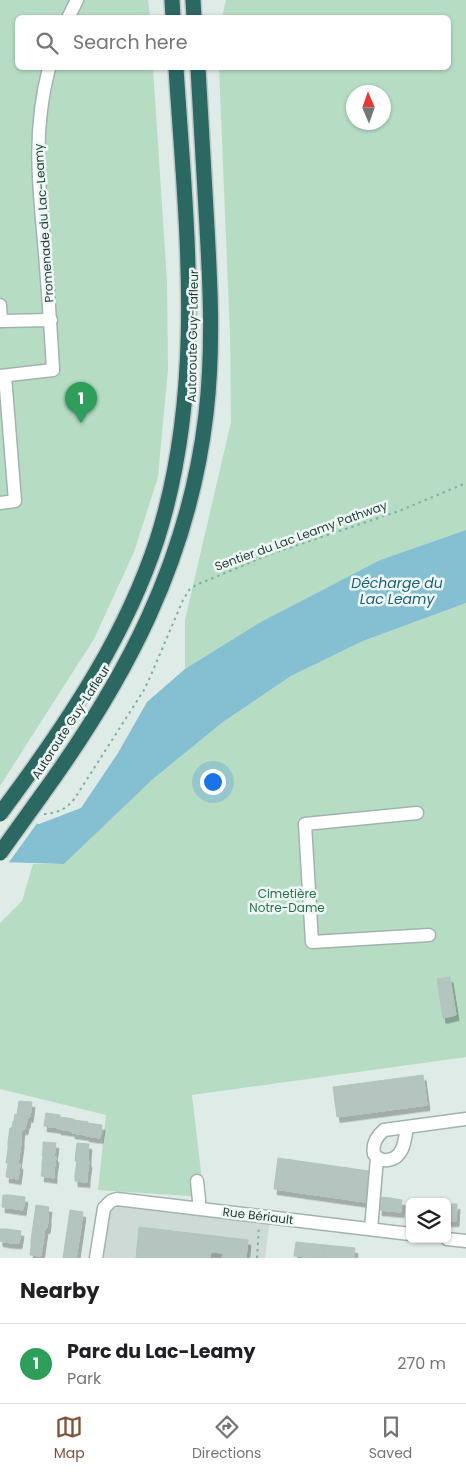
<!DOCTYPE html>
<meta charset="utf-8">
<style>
body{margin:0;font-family:Poppins,sans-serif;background:#f2f2f2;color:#202124}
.controls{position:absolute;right:15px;bottom:15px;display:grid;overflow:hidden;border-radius:8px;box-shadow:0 1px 4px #0004}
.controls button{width:45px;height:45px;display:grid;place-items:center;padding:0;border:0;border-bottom:1px solid #e0e0e0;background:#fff;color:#202124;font:25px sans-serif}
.compass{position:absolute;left:346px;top:85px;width:45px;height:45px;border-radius:50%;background:#fff;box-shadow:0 1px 4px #0004;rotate:358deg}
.you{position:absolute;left:212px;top:781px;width:18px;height:18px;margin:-12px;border:4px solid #fff;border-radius:50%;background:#1a73e8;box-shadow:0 0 0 8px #1a73e833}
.badge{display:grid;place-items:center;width:32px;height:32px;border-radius:50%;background:#815038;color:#fff;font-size:16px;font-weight:700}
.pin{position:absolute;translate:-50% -41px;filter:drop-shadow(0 1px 2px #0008)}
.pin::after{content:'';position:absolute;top:26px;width:18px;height:15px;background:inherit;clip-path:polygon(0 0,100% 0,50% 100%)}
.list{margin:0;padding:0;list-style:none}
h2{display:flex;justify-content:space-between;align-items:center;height:65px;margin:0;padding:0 20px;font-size:21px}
h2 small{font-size:16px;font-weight:400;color:#757577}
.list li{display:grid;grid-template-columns:32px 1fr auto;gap:15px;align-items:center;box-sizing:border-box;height:80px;padding:0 20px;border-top:1px solid #e0e0e0}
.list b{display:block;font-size:19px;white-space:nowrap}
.list p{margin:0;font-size:16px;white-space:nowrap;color:#757577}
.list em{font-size:16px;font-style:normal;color:#757577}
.icon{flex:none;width:28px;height:28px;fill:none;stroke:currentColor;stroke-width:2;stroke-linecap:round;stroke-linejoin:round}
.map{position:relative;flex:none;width:466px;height:1258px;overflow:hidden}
.search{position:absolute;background:#fff;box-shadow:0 1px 4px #0004;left:15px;right:15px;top:15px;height:55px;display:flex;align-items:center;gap:12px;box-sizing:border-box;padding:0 18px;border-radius:8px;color:#757577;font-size:19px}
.sheet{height:145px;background:#fff}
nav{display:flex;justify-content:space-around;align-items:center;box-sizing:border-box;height:70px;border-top:1px solid #e0e0e0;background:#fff;font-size:14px;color:#757577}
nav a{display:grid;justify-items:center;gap:2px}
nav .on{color:#815038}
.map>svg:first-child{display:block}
</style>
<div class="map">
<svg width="466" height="1258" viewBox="0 0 466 1258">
<defs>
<filter id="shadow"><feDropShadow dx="3" dy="5.5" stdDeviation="0" flood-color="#0004"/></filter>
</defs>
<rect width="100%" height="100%" fill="#dfebe6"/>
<path fill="#cddad5" d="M108 1204 270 1217 265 1258H96Z"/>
<g fill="#b6ddc4" fill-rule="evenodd">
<path d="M0 0H148L150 17 18 18V68H153L167 281 168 369 158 477 134 552 94 639 0 786Z"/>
<path d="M226 0H466V530L380 560 266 620 185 669V620L231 422 230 335 219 68H448V18L222 17ZM354 92H384V122H354Z"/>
<path d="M466 603V1057L192 1095 204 1197 98 1190 106 1115 0 1089V923L22 901 33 864H64L153 779 223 722 291 676 363 641Z"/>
</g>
<path fill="#84bfd2" d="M466 530V603L363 641 291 676 223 722 153 779 64 864 0 862V819L39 824 81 808 118 753 147 702 185 669 261 622 380 560Z"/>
<path fill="#dfebe6" d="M0 817 38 822 7 865 0 864Z"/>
<g fill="#b4c5c0" stroke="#b1c4be" filter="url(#shadow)">
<path d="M450 977 456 1015 443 1018 437 979Z"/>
<path d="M423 1075 427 1105 337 1117 333 1087Z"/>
<path d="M19 1101 32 1102 31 1110 18 1108Z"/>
<path d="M18 1108 31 1110 30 1117 17 1115Z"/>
<path d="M46 1113 53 1114 52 1127 44 1126Z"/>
<path d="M15 1114 28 1116 27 1123 14 1121Z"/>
<path d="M53 1114 60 1115 59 1128 52 1127Z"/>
<path d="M60 1117 67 1118 65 1130 58 1129Z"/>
<path d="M67 1118 74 1119 72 1131 65 1130Z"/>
<path d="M74 1120 81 1121 79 1134 72 1133Z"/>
<path d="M13 1121 26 1123 25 1129 12 1128Z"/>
<path d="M81 1121 88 1122 86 1135 79 1134Z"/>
<path d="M87 1123 95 1124 93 1137 86 1136Z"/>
<path d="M95 1124 102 1125 100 1138 93 1137Z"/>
<path d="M10 1128 22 1129 21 1136 9 1135Z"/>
<path d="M9 1135 21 1136V1143L8 1142Z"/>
<path d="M8 1142 21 1143 20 1150 8 1149Z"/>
<path d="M43 1142 56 1143 55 1150 43 1149Z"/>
<path d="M77 1143 89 1144 88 1153 76 1151Z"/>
<path d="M8 1149 20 1150 19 1157 7 1156Z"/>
<path d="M43 1149 55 1150 54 1157 42 1156Z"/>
<path d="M76 1151 88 1153V1162L75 1161Z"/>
<path d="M7 1156 19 1157 18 1164 6 1163Z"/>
<path d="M43 1156 56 1157 55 1164 42 1163Z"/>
<path d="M278 1158 369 1171 365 1202 274 1189Z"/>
<path d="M77 1161 89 1162 88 1169 76 1168Z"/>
<path d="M8 1163 20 1164 19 1172 7 1170Z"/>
<path d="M42 1163 55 1164 54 1171 42 1170Z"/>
<path d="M76 1168 88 1169 87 1176 75 1174Z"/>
<path d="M7 1170 19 1172 18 1179 6 1177Z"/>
<path d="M42 1170 54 1171V1178L41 1176Z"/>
<path d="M75 1174 87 1176V1182L75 1181Z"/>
<path d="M3 1195H10L9 1208 2 1207Z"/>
<path d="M10 1195 17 1196 16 1209 9 1208Z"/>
<path d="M17 1196 25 1197 23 1210 16 1209Z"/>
<path d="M380 1197 391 1198 390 1211 379 1210Z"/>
<path d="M391 1198 402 1200 401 1212 390 1211Z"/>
<path d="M447 1204H457L456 1221H447Z"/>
<path d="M36 1205 49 1207 48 1214 35 1212Z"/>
<path d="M70 1210 83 1212 82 1219 69 1217Z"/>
<path d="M35 1212 48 1214V1221L34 1219Z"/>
<path d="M69 1217 82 1219 81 1226 68 1224Z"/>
<path d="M34 1219 48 1221 47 1228 33 1226Z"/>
<path d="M68 1224 81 1226 80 1233 67 1231Z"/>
<path d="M33 1226 45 1228 44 1235 32 1233Z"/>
<path d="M139 1227 248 1240 246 1258H222L223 1253 211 1252 210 1258H136Z"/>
<path d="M0 1229H7L5 1242 0 1241Z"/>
<path d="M7 1229 14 1230 12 1243 5 1242Z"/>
<path d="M14 1230 21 1231 19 1243H12Z"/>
<path d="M67 1231 80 1233 79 1240 66 1238Z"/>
<path d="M32 1233 44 1235 43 1242 31 1240Z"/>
<path d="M66 1238 79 1240 78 1246 65 1244Z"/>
<path d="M31 1240 43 1242 42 1249 31 1247Z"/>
<path d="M296 1242 325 1245 324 1258 294 1256Z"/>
<path d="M65 1244 78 1246 77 1253 64 1251Z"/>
<path d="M325 1245 355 1248 354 1258H324Z"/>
<path d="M31 1247 42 1249 41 1256 30 1255Z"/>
<path d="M64 1251 77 1253 76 1258H63Z"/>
</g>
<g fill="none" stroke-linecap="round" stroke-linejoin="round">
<defs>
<g id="minor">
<path d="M68 18 77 0"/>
<path d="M0 305 1 321"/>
<path d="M0 321 51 320"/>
<path d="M0 376 53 370C51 331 48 292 45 253 39 187 32 133 49 68"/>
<path d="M0 503 15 501 5 376"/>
<path d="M417 813 305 824 312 942 429 935"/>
<path d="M407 1127C405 1139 404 1158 388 1160 382 1161 378 1159 374 1154 372 1144 376 1137 384 1130L466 1119"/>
<path d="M197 1181 199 1200V1208"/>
<path d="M371 1229 377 1158"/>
<path d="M447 1239 466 1241"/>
<path d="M96 1258 104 1208 111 1201 117 1199 410 1234"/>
</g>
<g id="highway">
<path d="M172 0 173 18"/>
<path d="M193 0 194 18"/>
<path d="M14 795C72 716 126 634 157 540 206 386 186 225 176 68"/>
<path d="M41 796C126 679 189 560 206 414 214 347 210 278 206 210 203 163 201 115 198 68"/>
</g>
</defs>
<use href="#minor" stroke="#a2b3ae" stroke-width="15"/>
<use href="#highway" stroke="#c0c8c7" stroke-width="18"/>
<g stroke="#7eafa5" stroke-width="2" stroke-dasharray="2.5 4" stroke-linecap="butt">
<path d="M44 814C57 813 67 809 75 798L144 690 151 675 183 600 189 590 196 585 271 554 399 511 466 483"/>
<path d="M257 1258 259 1226"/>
</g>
<use href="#minor" stroke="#fff" stroke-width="12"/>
<use href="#highway" stroke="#2a6861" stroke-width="15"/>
<defs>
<g id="highway-bridge">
<path d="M0 814 14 795"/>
<path d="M0 853 41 796"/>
</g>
</defs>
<use href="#highway-bridge" stroke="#c0c8c7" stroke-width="18" stroke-linecap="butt"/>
<use href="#highway-bridge" stroke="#2a6861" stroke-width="15"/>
</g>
<g text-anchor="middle" stroke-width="5" stroke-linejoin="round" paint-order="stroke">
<g font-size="12" fill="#1f3b36" stroke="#eff7f4">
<text transform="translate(44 223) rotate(-94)" y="4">Promenade du Lac-Leamy</text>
<text transform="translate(193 336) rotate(-89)" y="4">Autoroute Guy-Lafleur</text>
<text transform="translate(301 536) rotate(-20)" y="4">Sentier du Lac Leamy Pathway</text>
<text transform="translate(71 722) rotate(-57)" y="4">Autoroute Guy-Lafleur</text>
<text transform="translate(258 1216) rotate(7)" y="4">Rue Bériault</text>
</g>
<g font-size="12" fill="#28734c" stroke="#eff7f4">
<text x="287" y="898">Cimetière<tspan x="287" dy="14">Notre-Dame</tspan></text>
</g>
<g font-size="14" font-style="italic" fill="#185f78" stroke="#eff7f4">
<text x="397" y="588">Décharge du<tspan x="397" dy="16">Lac Leamy</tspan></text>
</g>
</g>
</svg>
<div class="controls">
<button><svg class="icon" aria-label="layers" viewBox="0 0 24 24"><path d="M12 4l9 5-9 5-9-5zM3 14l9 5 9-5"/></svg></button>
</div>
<svg class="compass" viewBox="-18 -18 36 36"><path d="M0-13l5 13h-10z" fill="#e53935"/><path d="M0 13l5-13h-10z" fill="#757577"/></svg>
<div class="you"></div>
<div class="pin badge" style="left:81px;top:423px;background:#2e9e5b">1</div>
<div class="search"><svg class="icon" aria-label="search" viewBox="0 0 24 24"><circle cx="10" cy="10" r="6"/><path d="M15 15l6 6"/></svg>Search here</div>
</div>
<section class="sheet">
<h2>Nearby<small></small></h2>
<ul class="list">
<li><span class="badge" style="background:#2e9e5b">1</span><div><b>Parc du Lac-Leamy</b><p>Park</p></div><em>270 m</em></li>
</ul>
</section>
<nav>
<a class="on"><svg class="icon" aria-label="map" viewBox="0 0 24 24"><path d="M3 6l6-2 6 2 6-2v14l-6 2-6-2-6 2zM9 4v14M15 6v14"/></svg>Map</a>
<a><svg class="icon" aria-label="directions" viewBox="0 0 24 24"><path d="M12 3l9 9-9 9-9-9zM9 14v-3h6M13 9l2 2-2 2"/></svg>Directions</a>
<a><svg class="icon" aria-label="saved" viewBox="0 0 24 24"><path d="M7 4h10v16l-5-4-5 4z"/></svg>Saved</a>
</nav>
